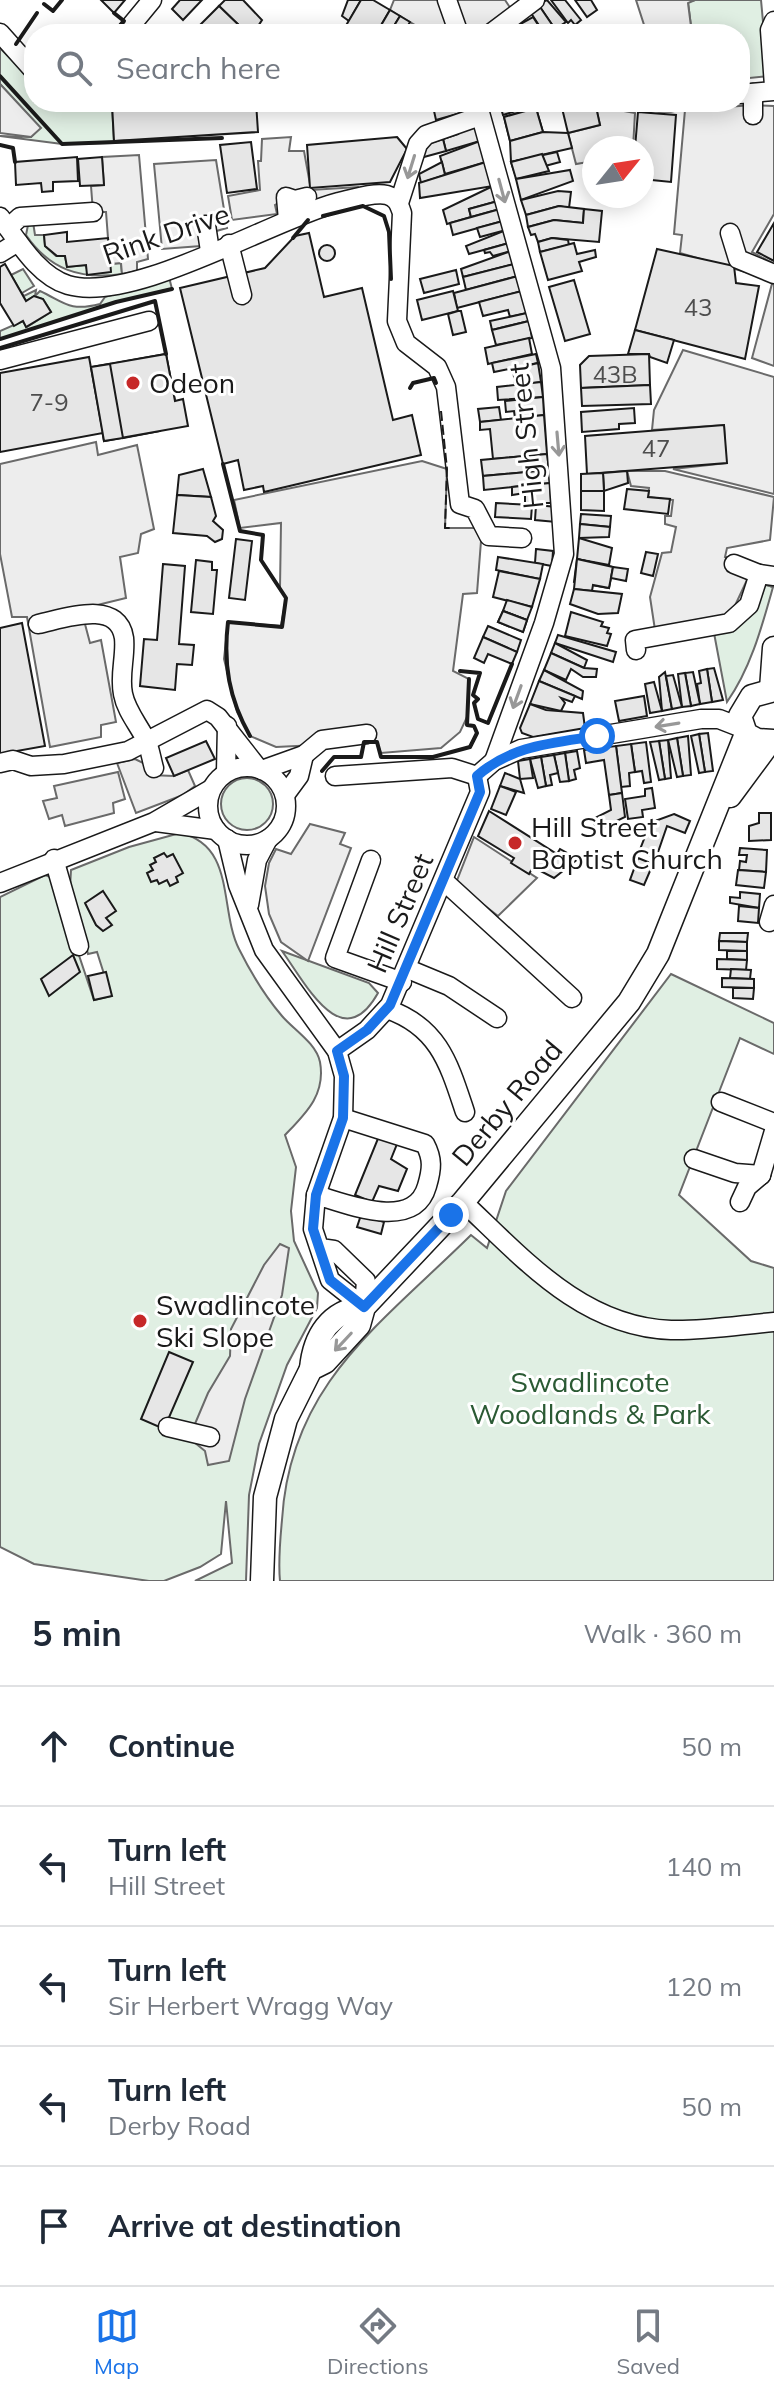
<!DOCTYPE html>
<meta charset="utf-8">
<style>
body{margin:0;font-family:Mulish,sans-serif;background:#f2f2f3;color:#1f2937}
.compass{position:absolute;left:582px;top:136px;width:72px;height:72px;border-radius:50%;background:#fff;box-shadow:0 4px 20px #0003;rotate:60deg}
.stop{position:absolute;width:24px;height:24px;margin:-18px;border:6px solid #1a73e8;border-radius:50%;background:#fff}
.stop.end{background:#1a73e8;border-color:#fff;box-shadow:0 2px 8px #0008}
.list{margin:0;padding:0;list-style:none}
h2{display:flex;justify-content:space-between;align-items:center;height:104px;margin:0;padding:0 32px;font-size:34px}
h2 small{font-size:26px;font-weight:400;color:#747a83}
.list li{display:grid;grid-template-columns:52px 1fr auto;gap:24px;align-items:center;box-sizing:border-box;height:120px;padding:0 32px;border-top:2px solid #e0e1e3}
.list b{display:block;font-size:30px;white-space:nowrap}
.list p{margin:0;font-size:26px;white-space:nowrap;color:#747a83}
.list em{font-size:26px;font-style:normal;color:#747a83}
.icon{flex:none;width:44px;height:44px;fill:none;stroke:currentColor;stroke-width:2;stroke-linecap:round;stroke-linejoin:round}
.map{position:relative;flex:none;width:774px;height:1581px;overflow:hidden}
.search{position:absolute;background:#fff;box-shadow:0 4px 20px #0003;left:24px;right:24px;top:24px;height:88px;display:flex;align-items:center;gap:20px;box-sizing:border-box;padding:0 28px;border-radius:32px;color:#747a83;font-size:30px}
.sheet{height:704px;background:#fff}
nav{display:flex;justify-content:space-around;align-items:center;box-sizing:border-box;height:112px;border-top:2px solid #e0e1e3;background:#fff;font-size:22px;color:#747a83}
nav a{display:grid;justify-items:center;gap:4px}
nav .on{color:#1a73e8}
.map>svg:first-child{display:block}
</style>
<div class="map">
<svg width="774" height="1581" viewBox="0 0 774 1581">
<rect width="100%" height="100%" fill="#fff"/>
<g fill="#e0efe3" stroke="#6a6a6a" stroke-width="2">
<path d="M695 0H761L768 76 740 79V34H692L688 2Z"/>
<path d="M0 48 34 82V102L112 104 114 143 62 144 0 136 31 137 40 128 0 84Z"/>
<path d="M33 222 35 235H44L45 246 56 256H65L67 267 86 265 88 274 110 272V264L121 263 122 274C81 280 50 270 26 235L28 225Z"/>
<path d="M23 269 34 286 22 293 24 296 36 290 35 296 40 291C64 302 69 312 100 304L105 297 169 277 172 289 116 302 0 339V331L23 321 27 327 51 312 43 299 34 296 26 301 11 275Z"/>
<path d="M764 584 773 587C762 626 751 668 727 702L714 633Z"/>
<circle cx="247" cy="804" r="26"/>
<path d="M180 833C236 845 219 910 239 949 251 973 265 996 282 1016 294 1030 316 1043 320 1062 326 1095 305 1114 285 1135L296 1167 291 1211 294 1241 318 1293 317 1308 287 1365 259 1444 249 1495 246 1581H195L232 1563 226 1501 221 1554 200 1567 164 1581H149L34 1564 0 1547V897L45 875 53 878 94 1000 111 996 97 952 88 954 70 888 71 870 129 847Z"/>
<path d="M282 951 369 983 378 993C342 1057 306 984 282 951Z"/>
<path d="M671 974 774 1023V1054L740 1038 679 1195 751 1261 774 1268V1581H280C278 1561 280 1541 282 1520 290 1384 381 1324 471 1235L487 1248 506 1191Z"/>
</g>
<g fill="#ededed" stroke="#6a6a6a" stroke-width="2">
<path d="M394 0H505L519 21 500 34H430L390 10Z"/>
<path d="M636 0H695L688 3 692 34H647Z"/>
<path d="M0 84 41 128 31 137 0 133Z"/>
<path d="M602 102 613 109 635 113 633 148H594V161L576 164 568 133 600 125 595 103Z"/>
<path d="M753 105 774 106V214L752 252 774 264V366L752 358 773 280 680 253 682 235 674 234 685 110Z"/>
<path d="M291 137 289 151H304L311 190 358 187 361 190 304 205 280 202 275 205 277 214 232 220 228 196 260 190 258 161H261L262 139Z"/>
<path d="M139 155 148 259 137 262V271L122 274 121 263 110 264 106 212H93L91 186 104 185 102 157Z"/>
<path d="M216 160 227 228 213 232 201 246 162 249 154 164Z"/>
<path d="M683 350 774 377V494L673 469 726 463 724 425 652 430 654 410Z"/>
<path d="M96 442 98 455 137 445 154 529 141 534 138 553 120 557 126 598 81 609 90 643 101 640 116 722 101 725V737L50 747 27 617H12L0 554V464Z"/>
<path d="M422 461 447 469 445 528H482L477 593 463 594 453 671 469 679 468 715 460 732 441 748 381 753 377 742 276 747 250 736 237 712 224 659 228 622 281 626 286 598 280 588 281 523 240 528 234 500Z"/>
<path d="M627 471H665L774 497 770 540 727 548 725 557 774 568 773 587 747 580 732 612 723 618 655 630 650 597 662 553 671 552 676 527 665 524V516H671L673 500 648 497 649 488 631 486Z"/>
<path d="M135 759 145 764 150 775 174 776 188 770 195 786 183 795 136 813 117 763Z"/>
<path d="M118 772 125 799 113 803 114 813 65 826 62 815 49 819 43 801 57 798 54 786Z"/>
<path d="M310 824 345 833 340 844 351 848 308 961 281 942 269 914 265 886 269 863 276 849 291 854Z"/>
<path d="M474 837 537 878 498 916 456 883Z"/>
<path d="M280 1244 289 1248 282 1295 245 1399 229 1461 208 1465 205 1451 189 1438 208 1393 230 1356 231 1329 264 1265Z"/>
</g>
<g fill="#e6e6e6" stroke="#1a1a1a" stroke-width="2">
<path d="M101 0H125L114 13Z"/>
<path d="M180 0H202L183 20 172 9Z"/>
<path d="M225 0H243L262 20 253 34H248L219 6Z"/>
<path d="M348 0H361L349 21 342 16Z"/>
<path d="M361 0H373L390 10 376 34H341Z"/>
<path d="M547 0 566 22 555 29 538 4Z"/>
<path d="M551 0H565L581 20 575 25 571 20 568 23Z"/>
<path d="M575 0H591L597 10 587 17Z"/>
<path d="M538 4 555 29 549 33 545 28 542 30 529 10Z"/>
<path d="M219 6 248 34H197L194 31Z"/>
<path d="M390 10 400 16 389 34H376Z"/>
<path d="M400 16 410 22 403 34H389Z"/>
<path d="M533 17 544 34H516L513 28Z"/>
<path d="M256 102 258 132 114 141 112 104Z"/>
<path d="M438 102H469L471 110 436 120 434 111 440 109Z"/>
<path d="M512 102H528L529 107 503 115 500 105Z"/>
<path d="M587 102H595L600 125 568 133 562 108Z"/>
<path d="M536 108 543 132 510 141 504 117Z"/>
<path d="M536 108 543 132 510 141 504 117Z"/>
<path d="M638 112 676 115 671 182 642 179V148H635Z"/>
<path d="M476 123 480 141 446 151 443 139 458 134 456 128Z"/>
<path d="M543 132 568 133 572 148 511 162 510 141Z"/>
<path d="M397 137 407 149 390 182 310 188 307 145Z"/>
<path d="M443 139 446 151 424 157 421 146Z"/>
<path d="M480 141 486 162 445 174 440 156Z"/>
<path d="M251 142 257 189 227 193 220 145Z"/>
<path d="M557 152 560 162 515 174 511 162Z"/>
<path d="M542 154 549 171 516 179 511 162Z"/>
<path d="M77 157 78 181 53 182V191L42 192 41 183 16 185 15 162Z"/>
<path d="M102 157 104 185 80 186 78 159Z"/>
<path d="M442 162 445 175 421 183 419 174Z"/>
<path d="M486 162 493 186 420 198 419 183Z"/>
<path d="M570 170 573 181 521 200 516 179Z"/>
<path d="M493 186 498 201 469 209 471 217 447 224 443 210Z"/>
<path d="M558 191 571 192 569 208 559 206 526 215 521 200Z"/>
<path d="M498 201 500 209 471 217 469 209Z"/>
<path d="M559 206 584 209 583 223 554 220 528 227 526 215Z"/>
<path d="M500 209 503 221 453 235 450 223Z"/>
<path d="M584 209 602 211 599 242 552 238 538 242 535 234 531 235 528 227 554 220 583 223Z"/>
<path d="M503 221 506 230 480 237 477 228Z"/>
<path d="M774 223V261L757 252Z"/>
<path d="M506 230 509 243 469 254 466 246Z"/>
<path d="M67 232V242L108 238 111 272 87 275 86 265 67 267 65 256H57L45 246 44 235Z"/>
<path d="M309 233 324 297 362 288 393 420 412 415 421 455 264 492 263 486 244 490 238 460 223 464 180 288 265 268 295 236Z"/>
<path d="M552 238 568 240 569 245 540 252 538 242Z"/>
<path d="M509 243 511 251 493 256 490 252 485 253 484 250Z"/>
<path d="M574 243 577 254 595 250 596 257 579 262 582 271 548 280 540 252Z"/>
<circle cx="327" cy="253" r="8"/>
<path d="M657 249 734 266 736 283 759 286 745 359 635 330Z"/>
<path d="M511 251 514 264 463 277 461 269Z"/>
<path d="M5 264 26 301 34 296 43 299 51 312 26 327 23 321 14 326 0 303V267Z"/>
<path d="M514 264 518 276 466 290 463 277Z"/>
<path d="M456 270 459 284 424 293 420 279Z"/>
<path d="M518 276 522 291 457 308 454 293Z"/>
<path d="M574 280 590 334 565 341 549 287Z"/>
<path d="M453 291 458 311 422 320 417 300Z"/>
<path d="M522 291 527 313 510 317 508 310 483 316 479 302Z"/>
<path d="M458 311H461L466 332 453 335 448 314Z"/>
<path d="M527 313 529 321 492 330 490 321Z"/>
<path d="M529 321 532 338 496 345 492 330Z"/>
<path d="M635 330 674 340 667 363 650 357 649 354H628Z"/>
<path d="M529 338 532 354 488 364 485 348Z"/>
<path d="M166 354 175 401 155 404 160 431 123 438 110 364Z"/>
<path d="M166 354 175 401 183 399 188 426 104 441 91 367Z"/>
<path d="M536 354 538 363 494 372 492 363Z"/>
<path d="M649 354 650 385 581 388 580 365 589 356Z"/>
<path d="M89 357 103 433 0 452V373Z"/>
<path d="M538 363 541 382 515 385 513 369Z"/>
<path d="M110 364 123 438 104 441 91 367Z"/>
<path d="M541 382 543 397 498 400 497 387Z"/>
<path d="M650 385 651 404 582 406 581 388Z"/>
<path d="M543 397 544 415 515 418 514 411 506 412 505 401Z"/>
<path d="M499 407 501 420 480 422 478 409Z"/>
<path d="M634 408 635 423 619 424V429L582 432 581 412Z"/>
<path d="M544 415 547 454 493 459 490 429 480 430V422Z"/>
<path d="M724 425 727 463 587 474 585 436Z"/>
<path d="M547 454 549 470 483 476 481 460Z"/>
<path d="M203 469 211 497 177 495 179 475Z"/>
<path d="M549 470 550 483 484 490 483 476Z"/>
<path d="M627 471 628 483 604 491 603 473Z"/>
<path d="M603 473 604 491H581V474Z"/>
<path d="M550 483 551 503H525V493L512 495V487Z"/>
<path d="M627 489 649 491 648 497 670 499 668 514 624 509Z"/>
<path d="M581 491H604V511L581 510Z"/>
<path d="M177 495 211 497 216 516 213 521 223 530 222 539 215 542 207 536 173 533Z"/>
<path d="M496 503 532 505 531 519 495 517Z"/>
<path d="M536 505 557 507 556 522 535 520Z"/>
<path d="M581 514 611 516 610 527 580 524Z"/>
<path d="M580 524 610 527 609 537 579 538Z"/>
<path d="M579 538 612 548 609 565 577 559Z"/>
<path d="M236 539 252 541 245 600 229 598Z"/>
<path d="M536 549 553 551 552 566 535 563Z"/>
<path d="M646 552 658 554 653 576 641 573Z"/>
<path d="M498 557 543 564 540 579 496 570Z"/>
<path d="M577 559 613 567 609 588 574 582Z"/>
<path d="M577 559 613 567 609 588 593 585 592 591 574 589Z"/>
<path d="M196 560 212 562V570H217L213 614 191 612Z"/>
<path d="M163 564 185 566 179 644 194 645 192 665 177 664 175 690 140 686 144 639 157 640Z"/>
<path d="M613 567 628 569 626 581 611 578Z"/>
<path d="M499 571 540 579 532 607 493 597Z"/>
<path d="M574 589 622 594 618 613 598 614 570 604Z"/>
<path d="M507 600 532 607 527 620 503 611Z"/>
<path d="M503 611 527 620 523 632 498 622Z"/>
<path d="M503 611 527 620 523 632 498 622Z"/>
<path d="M571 612 603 622 601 626 609 628 607 633 611 634 607 646 565 636Z"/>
<path d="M22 623 45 746 0 754V628Z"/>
<path d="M488 626 521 640 517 652 483 637Z"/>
<path d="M558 635 616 652 613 662 555 643Z"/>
<path d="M483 637 517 652 512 664 488 654 484 663 474 658Z"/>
<path d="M555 643 587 660 584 668 551 653Z"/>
<path d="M551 653 584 668 597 669 596 677H583L571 669 566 680 544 670Z"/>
<path d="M714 668 723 700 712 702 707 669Z"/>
<path d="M707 669 712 702 700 704 697 684 701 683 699 671Z"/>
<path d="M544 670 583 691 582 699 539 681Z"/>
<path d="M665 672 672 709 662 711 659 677Z"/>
<path d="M693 672 700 704 691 706 685 673Z"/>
<path d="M685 673 691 706 682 707 678 674Z"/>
<path d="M673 675 682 707 672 709 666 676Z"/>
<path d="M539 681 575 696 572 702 561 698 565 703 561 711 530 704Z"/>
<path d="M654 682 662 711 650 713 645 684Z"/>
<path d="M644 696 647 716 619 721 615 701Z"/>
<path d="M530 704 546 710 583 713 585 728 533 737 522 733 520 728Z"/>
<path d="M708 733 713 771 705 772 699 734Z"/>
<path d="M699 734 705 772 699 773 691 736Z"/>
<path d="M688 736 691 775 683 776 677 738Z"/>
<path d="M677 738 683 776 677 777 668 740Z"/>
<path d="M668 740 671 778 665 779 659 741Z"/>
<path d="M206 741 215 759 174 776 166 758Z"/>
<path d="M659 741 665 779 659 780 650 742Z"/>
<path d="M646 742 651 782 644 783 642 771 635 772 631 744Z"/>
<path d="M631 744 635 772 629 773 630 786 621 787 616 746Z"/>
<path d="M616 746 622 793 609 795 604 760 586 763 584 750Z"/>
<path d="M577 751 580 768 574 770 576 779 569 781 565 753Z"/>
<path d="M565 753 569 781 560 782 554 755Z"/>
<path d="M554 755 558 773 550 775 552 785 546 786 541 757Z"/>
<path d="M541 757 546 786 538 788 530 759Z"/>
<path d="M530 759 533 778 520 779 518 761Z"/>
<path d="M505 773 520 779 524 793 500 786Z"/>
<path d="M500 786 516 792 506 815 491 809Z"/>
<path d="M652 788 655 808 642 810 643 817 628 819 625 799 645 796V789Z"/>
<path d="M622 793 625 817 596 831 593 819 611 810 609 795Z"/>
<path d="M489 811 557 854 560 849 578 859 554 878 533 867 529 874 511 863 514 858 478 836Z"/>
<path d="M759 813H771V840L749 841V826L759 823Z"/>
<path d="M674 814 690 821 685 833 667 826 656 858 639 852 650 824 654 826 655 821Z"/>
<path d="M740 848 767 850 766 872 739 870 740 861 746 862 747 855H739Z"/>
<path d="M164 853 167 857 173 854 183 873 176 877 178 882 170 886 167 880 159 884 157 880 151 882 147 873 153 870 150 865 156 862 154 858Z"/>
<path d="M638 858 653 864 644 885 630 880Z"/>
<path d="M738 870 766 872 764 888 736 885Z"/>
<path d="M103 891 116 911 106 918 112 925 103 931 96 925 85 903Z"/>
<path d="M740 892 760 894 759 908 730 903V897L740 898Z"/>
<path d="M739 906 759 908 758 923 738 921Z"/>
<path d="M720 933H748L747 942 719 941Z"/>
<path d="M719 941 747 942V951L719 950Z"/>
<path d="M727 951H747V960L727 959Z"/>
<path d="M73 955 80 972 49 996 41 979Z"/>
<path d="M717 959 747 960 746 970 717 969Z"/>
<path d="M731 969 751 970 750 979 730 978Z"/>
<path d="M106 972 112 996 94 1000 88 976Z"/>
<path d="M722 978 754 979V988L722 987Z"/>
<path d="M733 988H754L753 999 733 998Z"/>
<path d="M379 1136 397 1144 391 1159 407 1169 398 1191 379 1186 372 1202 355 1195Z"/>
<path d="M361 1215 384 1222 381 1234 357 1227Z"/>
<path d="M169 1352 193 1362 164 1429 141 1419Z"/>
</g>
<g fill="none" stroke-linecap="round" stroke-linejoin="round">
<defs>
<g id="minor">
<path d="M447 0 459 34"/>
<path d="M774 21 770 30 774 86"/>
<path d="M0 33 34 71"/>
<path d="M124 34 152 0"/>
<path d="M490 34 535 0"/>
<path d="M740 94 774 91"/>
<path d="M477 102 551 368 564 554 544 623 494 761"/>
<path d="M659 102H671"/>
<path d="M753 115V93"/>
<path d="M399 203 418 144 426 135 480 116"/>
<path d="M0 217C18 241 38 276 68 285 133 304 271 220 339 202 353 199 373 192 387 195 397 198 399 204 402 213L397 321 406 343 437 367 446 387 460 504 475 509 489 536 522 538"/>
<path d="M288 220 286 197 295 200 307 197"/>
<path d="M206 225 210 251"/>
<path d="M8 228 20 217 93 212"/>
<path d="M730 233 738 259 774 274"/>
<path d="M229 244 242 295"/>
<path d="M0 253 18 242"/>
<path d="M0 360 149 321"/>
<path d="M734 564 759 574"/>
<path d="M38 624C63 619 118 598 124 638 126 656 119 675 123 694 126 710 137 723 145 738 150 747 151 758 154 768"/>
<path d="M636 650 635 640 729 623 749 605 759 574 774 576"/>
<path d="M0 763 13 760 31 766 64 764 128 751 207 710 218 717 258 768"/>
<circle cx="247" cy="806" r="39"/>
<path d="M262 770 304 755 322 740 367 734"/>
<path d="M226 772 227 726"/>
<path d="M335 776 452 768 477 776 494 761 521 749 701 719H719L742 728"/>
<path d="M285 795 299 776 304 755"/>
<path d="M156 822 216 830"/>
<path d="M227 839 238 885 264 950 337 1051 344 1076 343 1118 316 1195 313 1229 330 1280 364 1307 366 1281 334 1250 320 1248"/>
<path d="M54 859 79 946"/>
<path d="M371 860 335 958 402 982"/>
<path d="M445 882 572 998"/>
<path d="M0 883 154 822 211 789"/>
<path d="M249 905 257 860 268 839"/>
<path d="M769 922 774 905"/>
<path d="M408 969 449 986 497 1018"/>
<path d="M387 1009C439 1027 449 1064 465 1112"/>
<path d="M337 1051 367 1030 390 1005 480 792 477 776"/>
<path d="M721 1102 774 1123"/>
<path d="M694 1159 735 1173 761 1175"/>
<path d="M761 1175 774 1131"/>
<path d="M316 1195C347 1204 414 1232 427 1186 432 1169 433 1159 425 1144L343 1118"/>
<path d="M463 1202C523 1258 582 1327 671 1330 704 1331 740 1325 774 1322"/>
<path d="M740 1202 747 1187 761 1175"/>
<path d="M168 1427 210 1437"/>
</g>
<g id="major">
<path d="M771 689 774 648"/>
<path d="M774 690 752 696 740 716 746 734 757 740 774 741"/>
<path d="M730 796 770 742"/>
<path d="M311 1369C314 1336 330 1311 364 1307"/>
<path d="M262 1581 265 1497 286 1419 311 1369 325 1362 359 1325 364 1307 463 1202 629 1002 658 954 746 734"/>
</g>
</defs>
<use href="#minor" stroke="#1a1a1a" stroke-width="21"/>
<use href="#major" stroke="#1a1a1a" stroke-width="25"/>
<use href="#minor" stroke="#fff" stroke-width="18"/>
<use href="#major" stroke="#fff" stroke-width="22"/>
<path stroke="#1a1a1a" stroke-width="2" stroke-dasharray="10 4" stroke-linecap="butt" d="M441 411 447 469 445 528H451"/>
<g stroke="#1a1a1a" stroke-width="4">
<path d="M44 4 53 11 62 0"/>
<path d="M114 13 124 21 114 34"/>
<path d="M16 44 37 13"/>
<path d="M0 76 62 144 222 138"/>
<path d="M0 145 13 148 15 162"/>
<path d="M323 216 363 206 384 216 389 232 391 279"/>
<path d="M293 238 308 220"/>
<path d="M0 339 116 302 172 289"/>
<path d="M0 348 155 301 166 354"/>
<path d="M410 388 413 383 434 378 436 383"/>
<path d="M223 464 240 531 263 535 261 560 286 598 282 627 228 622C223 664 229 699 250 736"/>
<path d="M460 671 480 673 473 695 478 699 474 703 478 719 488 723 512 664"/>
<path d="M322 771 334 757H361L364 742H377L381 757H433L470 747 477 733 474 726 467 725 469 679"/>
</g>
</g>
<defs><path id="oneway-shaft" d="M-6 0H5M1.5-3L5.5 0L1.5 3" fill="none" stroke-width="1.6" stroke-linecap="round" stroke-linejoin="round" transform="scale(2)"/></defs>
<g stroke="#989898">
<use href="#oneway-shaft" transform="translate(411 167) rotate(107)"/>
<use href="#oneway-shaft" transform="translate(502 191) rotate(75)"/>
<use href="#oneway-shaft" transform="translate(558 444) rotate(85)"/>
<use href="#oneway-shaft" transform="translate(517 697) rotate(110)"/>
<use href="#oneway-shaft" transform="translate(667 725) rotate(171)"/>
<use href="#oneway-shaft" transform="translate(343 1342) rotate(133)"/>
</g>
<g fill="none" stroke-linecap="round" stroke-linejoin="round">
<path stroke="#1a73e8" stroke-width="10" d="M451 1215 364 1307 330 1280 313 1229 316 1195 343 1118 344 1076 337 1051 367 1030 390 1005 480 792 477 776C512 745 553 743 597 736"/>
</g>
<g fill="#c62828" stroke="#fff" stroke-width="3">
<circle cx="133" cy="383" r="8"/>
<circle cx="515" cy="843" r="8"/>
<circle cx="140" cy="1321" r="8"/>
</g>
<g text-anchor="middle" stroke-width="6" stroke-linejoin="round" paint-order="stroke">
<g font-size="24" fill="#4d4d4d">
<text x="698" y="316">43</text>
<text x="615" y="383">43B</text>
<text x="49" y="411">7-9</text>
<text x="656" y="457">47</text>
</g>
<g font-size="28" fill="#1a1a1a" stroke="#fff">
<text transform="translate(166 234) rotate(-19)" y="10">Rink Drive</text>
<text transform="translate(526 436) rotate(-96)" y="10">High Street</text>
<text transform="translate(400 913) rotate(-67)" y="10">Hill Street</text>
<text transform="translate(507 1103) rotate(-50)" y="10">Derby Road</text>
</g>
<g font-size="28" fill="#1a1a1a" stroke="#fff" text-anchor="start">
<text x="149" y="393">Odeon</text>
<text x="531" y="837">Hill Street<tspan x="531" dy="32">Baptist Church</tspan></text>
<text x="156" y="1315">Swadlincote<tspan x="156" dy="32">Ski Slope</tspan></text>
</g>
<g font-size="28" fill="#2b5a34" stroke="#fff">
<text x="590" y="1392">Swadlincote<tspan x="590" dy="32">Woodlands &amp; Park</tspan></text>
</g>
</g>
</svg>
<svg class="compass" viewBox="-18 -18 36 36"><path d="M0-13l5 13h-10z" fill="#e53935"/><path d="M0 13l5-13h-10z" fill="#747a83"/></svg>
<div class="stop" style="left:597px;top:736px"></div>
<div class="stop end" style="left:451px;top:1215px"></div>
<div class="search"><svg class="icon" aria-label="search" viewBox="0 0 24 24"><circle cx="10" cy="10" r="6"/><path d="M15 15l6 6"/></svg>Search here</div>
</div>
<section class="sheet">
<h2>5 min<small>Walk · 360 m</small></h2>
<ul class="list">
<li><svg class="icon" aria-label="ahead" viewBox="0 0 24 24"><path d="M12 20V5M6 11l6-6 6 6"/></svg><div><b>Continue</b></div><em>50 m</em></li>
<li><svg class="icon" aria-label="left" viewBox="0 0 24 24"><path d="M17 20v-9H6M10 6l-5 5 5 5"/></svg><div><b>Turn left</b><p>Hill Street</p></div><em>140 m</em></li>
<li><svg class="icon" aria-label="left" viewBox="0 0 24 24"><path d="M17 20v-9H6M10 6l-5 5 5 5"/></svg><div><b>Turn left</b><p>Sir Herbert Wragg Way</p></div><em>120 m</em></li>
<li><svg class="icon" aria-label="left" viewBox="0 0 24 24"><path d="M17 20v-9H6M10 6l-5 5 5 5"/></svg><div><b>Turn left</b><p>Derby Road</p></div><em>50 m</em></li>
<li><svg class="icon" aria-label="arrive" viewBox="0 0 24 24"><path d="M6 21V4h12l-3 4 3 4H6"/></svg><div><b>Arrive at destination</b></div></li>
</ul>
</section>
<nav>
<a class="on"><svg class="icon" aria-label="map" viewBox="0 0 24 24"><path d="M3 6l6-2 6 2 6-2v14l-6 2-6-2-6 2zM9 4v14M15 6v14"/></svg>Map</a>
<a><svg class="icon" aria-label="directions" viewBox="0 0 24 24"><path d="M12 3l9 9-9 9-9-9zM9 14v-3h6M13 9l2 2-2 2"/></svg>Directions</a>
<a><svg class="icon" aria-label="saved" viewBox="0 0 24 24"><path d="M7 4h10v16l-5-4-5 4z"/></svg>Saved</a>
</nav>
